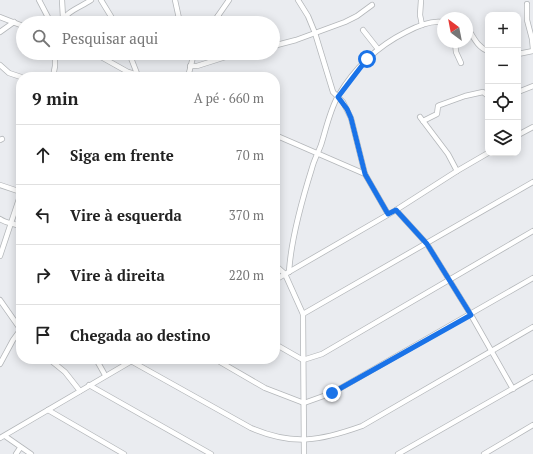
<!DOCTYPE html>
<html lang="pt">
<meta charset="utf-8">
<style>
body{margin:0;font-family:"PT Serif",serif;background:#f6f6f6;color:#222}
.controls{position:absolute;right:12px;top:12px;display:grid;overflow:hidden;border-radius:8px;box-shadow:0 2px 10px #0003}
.controls button{width:36px;height:36px;display:grid;place-items:center;padding:0;border:0;border-bottom:1px solid #e0e0e0;background:#fff;color:#222;font:20px sans-serif}
.compass{position:absolute;left:437px;top:12px;width:36px;height:36px;border-radius:50%;background:#fff;box-shadow:0 2px 10px #0003;rotate:328deg}
.stop{position:absolute;width:12px;height:12px;margin:-9px;border:3px solid #1a73e8;border-radius:50%;background:#fff}
.stop.end{background:#1a73e8;border-color:#fff;box-shadow:0 1px 4px #0008}
.list{margin:0;padding:0;list-style:none}
h2{display:flex;justify-content:space-between;align-items:center;height:52px;margin:0;padding:0 16px;font-size:17px}
h2 small{font-size:13px;font-weight:400;color:#767676}
.list li{display:grid;grid-template-columns:26px 1fr auto;gap:12px;align-items:center;box-sizing:border-box;height:60px;padding:0 16px;border-top:1px solid #e0e0e0}
.list b{display:block;font-size:15px;white-space:nowrap}
.list em{font-size:13px;font-style:normal;color:#767676}
.icon{flex:none;width:22px;height:22px;fill:none;stroke:currentColor;stroke-width:2;stroke-linecap:round;stroke-linejoin:round}
.map{position:relative;flex:none;width:533px;height:454px;overflow:hidden}
.search{position:absolute;background:#fff;box-shadow:0 2px 10px #0003;left:16px;top:16px;width:264px;height:44px;display:flex;align-items:center;gap:10px;box-sizing:border-box;padding:0 14px;border-radius:22px;color:#767676;font-size:15px}
.panel{position:absolute;background:#fff;box-shadow:0 2px 10px #0003;left:16px;top:72px;width:264px;height:292px;border-radius:16px}
.map>svg:first-child{display:block}
</style>
<div class="map">
<svg width="533" height="454" viewBox="0 0 533 454">
<rect width="100%" height="100%" fill="#eaecf0"/>
<g fill="none" stroke-linecap="round" stroke-linejoin="round">
<defs>
<g id="minor">
<path d="M39 0 51 23"/>
<path d="M62 0 63 18"/>
<path d="M101 0 115 23"/>
<path d="M175 0 180 23"/>
<path d="M298 0 308 16 315 33 333 92 343 102 351 118 365 174 388 214"/>
<path d="M421 0 420 15 422 25"/>
<path d="M527 4V20L532 39 533 49"/>
<path d="M218 16 225 23"/>
<path d="M0 17 23 26"/>
<path d="M61 23C65 12 81 7 91 0"/>
<path d="M213 23 229 0"/>
<path d="M467 27C473 36 477 47 488 51"/>
<path d="M363 30 378 49"/>
<path d="M0 32 14 22"/>
<path d="M455 42 456 52 461 63"/>
<path d="M273 46 296 40 345 22 357 16 372 5"/>
<path d="M94 53 128 72 145 77"/>
<path d="M129 53 138 76"/>
<path d="M518 54 533 51"/>
<path d="M0 65 9 73 21 77"/>
<path d="M190 66H197L238 53"/>
<path d="M53 77 55 66V53"/>
<path d="M188 77 194 53"/>
<path d="M518 92 533 86"/>
<path d="M420 117 448 154 457 171"/>
<path d="M423 121 437 114 438 106 440 105 465 96 483 92 488 96"/>
<path d="M275 135 365 174"/>
<path d="M518 135 533 127"/>
<path d="M0 140 2 139"/>
<path d="M0 185 21 192"/>
<path d="M396 210 427 244 471 315 513 389"/>
<path d="M0 219C7 224 15 223 21 227"/>
<path d="M0 256 21 193"/>
<path d="M275 265 285 274 303 314 304 454"/>
<path d="M289 272C291 238 302 200 312 168 314 160 318 153 321 145 326 129 330 110 338 96 354 69 378 46 406 32 417 26 430 20 443 22"/>
<path d="M275 280 396 210 457 171 488 153"/>
<path d="M0 300 21 330"/>
<path d="M303 314 533 182"/>
<path d="M275 344 303 360 322 354 533 231"/>
<path d="M49 359 65 372 80 391"/>
<path d="M96 359 105 375"/>
<path d="M215 359 265 388 304 403 332 393 533 278"/>
<path d="M131 361 251 428C293 446 320 441 362 426L533 327"/>
<path d="M0 364 13 340 21 329"/>
<path d="M89 385 211 454"/>
<path d="M48 410 124 454"/>
<path d="M5 436 31 454"/>
<path d="M0 438 135 359"/>
<path d="M16 454 20 448"/>
<path d="M398 454 533 377"/>
<path d="M484 454 533 425"/>
</g>
</defs>
<use href="#minor" stroke="#b4b7ba" stroke-width="6"/>
<use href="#minor" stroke="#fff" stroke-width="4.5"/>
</g>
<g fill="none" stroke-linecap="round" stroke-linejoin="round">
<path stroke="#1a73e8" stroke-width="5" d="M332 393 471 315 427 244 396 210 388 214 365 174 351 118 347 109 338 97 367 59"/>
</g>
</svg>
<div class="controls">
<button>+</button>
<button>−</button>
<button><svg class="icon" aria-label="locate" viewBox="0 0 24 24"><circle cx="12" cy="12" r="6"/><path d="M12 2v4M12 18v4M2 12h4M18 12h4"/></svg></button>
<button><svg class="icon" aria-label="layers" viewBox="0 0 24 24"><path d="M12 4l9 5-9 5-9-5zM3 14l9 5 9-5"/></svg></button>
</div>
<svg class="compass" viewBox="-18 -18 36 36"><path d="M0-13l5 13h-10z" fill="#e53935"/><path d="M0 13l5-13h-10z" fill="#767676"/></svg>
<div class="stop" style="left:367px;top:59px"></div>
<div class="stop end" style="left:332px;top:393px"></div>
<div class="search"><svg class="icon" aria-label="search" viewBox="0 0 24 24"><circle cx="10" cy="10" r="6"/><path d="M15 15l6 6"/></svg>Pesquisar aqui</div>
<section class="panel">
<h2>9 min<small>A pé · 660 m</small></h2>
<ul class="list">
<li><svg class="icon" aria-label="ahead" viewBox="0 0 24 24"><path d="M12 20V5M6 11l6-6 6 6"/></svg><div><b>Siga em frente</b></div><em>70 m</em></li>
<li><svg class="icon" aria-label="left" viewBox="0 0 24 24"><path d="M17 20v-9H6M10 6l-5 5 5 5"/></svg><div><b>Vire à esquerda</b></div><em>370 m</em></li>
<li><svg class="icon" aria-label="right" viewBox="0 0 24 24"><path d="M7 20v-9h11M14 6l5 5-5 5"/></svg><div><b>Vire à direita</b></div><em>220 m</em></li>
<li><svg class="icon" aria-label="arrive" viewBox="0 0 24 24"><path d="M6 21V4h12l-3 4 3 4H6"/></svg><div><b>Chegada ao destino</b></div></li>
</ul>
</section>
</div>
